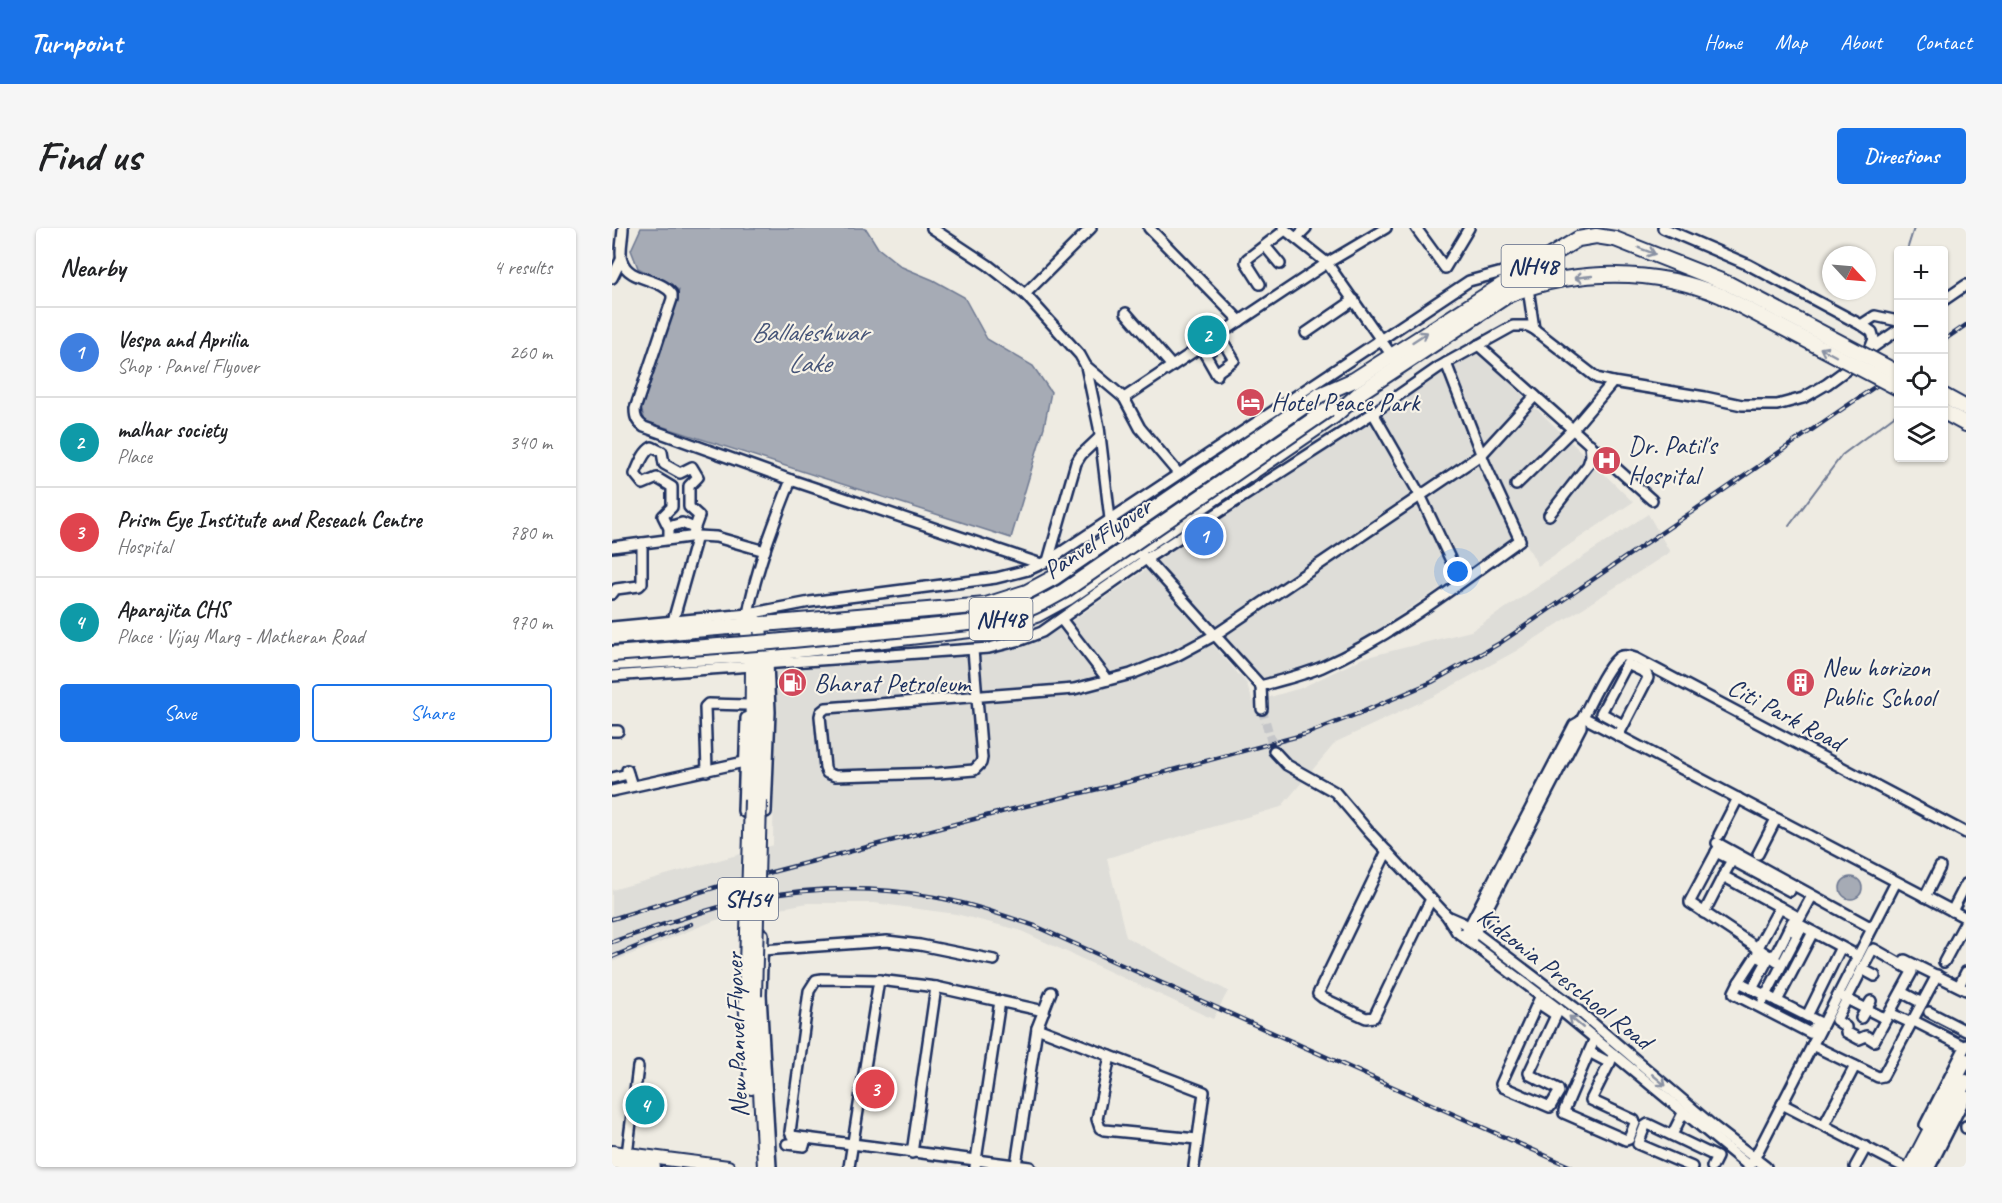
<!DOCTYPE html>
<meta charset="utf-8">
<style>
body{margin:0;font-family:Caveat,sans-serif;background:#f6f6f6;color:#202124}
.controls{position:absolute;right:18px;top:18px;display:grid;overflow:hidden;border-radius:6px;box-shadow:0 2px 4px #0004}
.controls button{width:54px;height:54px;display:grid;place-items:center;padding:0;border:0;border-bottom:2px solid #e0e0e0;background:#fff;color:#202124;font:30px sans-serif}
.compass{position:absolute;left:1210px;top:18px;width:54px;height:54px;border-radius:50%;background:#fff;box-shadow:0 2px 4px #0004;rotate:116deg}
.you{position:absolute;left:846px;top:344px;width:21px;height:21px;margin:-15px;border:4px solid #fff;border-radius:50%;background:#1a73e8;box-shadow:0 0 0 9px #1a73e833}
.badge{display:grid;place-items:center;width:39px;height:39px;border-radius:50%;background:#1a73e8;color:#fff;font-size:20px;font-weight:700}
.pin{position:absolute;translate:-50% -50%;border:3px solid #fff;box-shadow:0 2px 6px #0006}
.list{margin:0;padding:0;list-style:none}
h2{display:flex;justify-content:space-between;align-items:center;height:78px;margin:0;padding:0 24px;font-size:26px}
h2 small{font-size:20px;font-weight:400;color:#757577}
.list li{display:grid;grid-template-columns:39px 1fr auto;gap:18px;align-items:center;box-sizing:border-box;height:90px;padding:0 24px;border-top:2px solid #e0e0e0}
.list b{display:block;font-size:22px;white-space:nowrap}
.list p{margin:0;font-size:20px;white-space:nowrap;color:#757577}
.list em{font-size:20px;font-style:normal;color:#757577}
.actions{display:flex;gap:12px;padding:18px 24px}
.actions a{flex:1;padding:14px 0;border:2px solid #1a73e8;border-radius:6px;text-align:center;font-size:21px;color:#1a73e8}
.actions .main{background:#1a73e8;color:#fff}
.icon{flex:none;width:33px;height:33px;fill:none;stroke:currentColor;stroke-width:2;stroke-linecap:round;stroke-linejoin:round}
.map{position:relative;flex:none;width:1354px;height:939px;overflow:hidden;border-radius:6px}
header{display:flex;align-items:center;gap:36px;box-sizing:border-box;height:84px;padding:0 30px;background:#1a73e8;color:#fff}
header strong{font-size:28px}
nav{display:flex;gap:33px;margin-inline-start:auto;font-size:21px}
.intro{display:flex;align-items:center;justify-content:space-between;box-sizing:border-box;height:144px;padding:0 36px}
h1{margin:0;font-size:42px}
.button{padding:15px 27px;border-radius:6px;background:#1a73e8;color:#fff;font-size:21px;font-weight:700}
main{display:flex;gap:36px;padding:0 36px}
aside{flex:1;background:#fff;border-radius:6px;box-shadow:0 2px 4px #0004}
.map>svg:first-child{display:block}
</style>
<header>
<strong>Turnpoint</strong>
<nav><a>Home</a><a>Map</a><a>About</a><a>Contact</a></nav>
</header>
<div class="intro"><h1>Find us</h1><a class="button">Directions</a></div>
<main>
<aside>
<h2>Nearby<small>4 results</small></h2>
<ul class="list">
<li><span class="badge" style="background:#3f7fe0">1</span><div><b>Vespa and Aprilia</b><p>Shop · Panvel Flyover</p></div><em>260 m</em></li>
<li><span class="badge" style="background:#0f9aa8">2</span><div><b>malhar society</b><p>Place</p></div><em>340 m</em></li>
<li><span class="badge" style="background:#e0444e">3</span><div><b>Prism Eye Institute and Reseach Centre</b><p>Hospital</p></div><em>780 m</em></li>
<li><span class="badge" style="background:#0f9aa8">4</span><div><b>Aparajita CHS</b><p>Place · Vijay Marg - Matheran Road</p></div><em>970 m</em></li>
</ul>
<div class="actions"><a class="main">Save</a><a>Share</a></div>
</aside>
<div class="map">
<svg width="1354" height="939" viewBox="0 0 1354 939">
<rect width="100%" height="100%" fill="#eeebe2"/>
<filter id="ink" filterUnits="userSpaceOnUse"><feTurbulence type="fractalNoise" baseFrequency=".0167" numOctaves="2"/><feDisplacementMap in="SourceGraphic" scale="12" xChannelSelector="R" yChannelSelector="G"/><feConvolveMatrix kernelMatrix="1 2 1 2 8 2 1 2 1" color-interpolation-filters="sRGB"/></filter>
<g filter="url(#ink)">
<g fill="#deddd8">
<path d="M866 124 1021 274 926 338 909 306 732 424 647 453 545 333 828 142Z"/>
<path d="M1036 286 1058 324 904 423 822 468 724 514 669 579 495 630 514 709 616 763 601 791 407 702 344 686 262 675H196L104 692 0 734V662L161 617 163 440 373 428 413 416 457 395 535 341 635 456 641 474 689 460 751 430 859 403Z"/>
</g>
<g fill="#a6abb5" stroke="#6e7992" stroke-width="1.5">
<path d="M29 0H251L255 2 266 20 290 39 321 52 352 69 375 111 421 138 439 164 432 199 399 310 33 193 29 180 67 62 26 40 19 22Z"/>
<circle cx="1239" cy="660" r="11"/>
</g>
<g fill="none" stroke-linecap="round" stroke-linejoin="round">
<g stroke="#6e7992" stroke-width="2">
<path d="M1295 22 1302 0"/>
<path d="M1177 298 1230 227 1286 185"/>
</g>
<path stroke="#c4c5c8" stroke-width="9" stroke-dasharray="9 4.5" stroke-linecap="butt" d="M650 481 662 523"/>
<defs>
<g id="minor">
<path d="M11 0C11 9 7 24 10 33 17 54 48 49 60 66V71L23 181C23 190 25 194 32 199L179 252C162 295 144 341 136 386"/>
<path d="M320 0 376 37 413 66 468 127 474 138 487 199 498 291 507 305 534 331 649 458 650 481"/>
<path d="M537 0 628 93"/>
<path d="M671 0 715 35 783 132"/>
<path d="M804 0 833 40 857 0"/>
<path d="M684 10 694 0"/>
<path d="M653 18 668 36"/>
<path d="M0 50 9 32"/>
<path d="M648 56 634 34 635 31 673 2"/>
<path d="M916 60 922 101"/>
<path d="M413 66 479 0"/>
<path d="M1332 72 1354 57"/>
<path d="M514 85 560 138"/>
<path d="M1249 97 1263 88 1286 93"/>
<path d="M694 105 742 72"/>
<path d="M866 117 1040 272"/>
<path d="M589 119 605 147"/>
<path d="M1260 120 1286 102"/>
<path d="M593 126 611 114"/>
<path d="M474 138 512 170 528 200 566 245"/>
<path d="M604 145 622 132 607 107"/>
<path d="M512 170 715 35 774 0"/>
<path d="M761 185 808 267 849 354"/>
<path d="M179 252 429 336"/>
<path d="M904 257 961 201 1001 154"/>
<path d="M937 287 976 237 979 228 978 216"/>
<path d="M57 299 70 295 82 300"/>
<path d="M57 311V300L51 288 60 279V259L45 250 31 256 23 246C27 237 31 224 40 219L50 224 52 236 68 245 80 239 86 249 77 258V279L87 288 82 302 81 308"/>
<path d="M0 319 85 308 104 309 153 323"/>
<path d="M436 333 464 235 469 227 488 209"/>
<path d="M0 366 4 361 27 358 30 355V315"/>
<path d="M449 391 496 452"/>
<path d="M61 393 85 308"/>
<path d="M0 399 136 386 198 374 384 350 416 342 436 333 857 53 894 43H900L904 49"/>
<path d="M361 422 370 530 369 535 362 542 327 545 223 548 215 545 213 540 208 488 209 484 214 480 462 461 519 446 564 428 603 407 870 226 923 168"/>
<path d="M151 436 377 420 409 412 430 404 534 331 758 187 827 139 901 98H916L922 101 985 150 1001 154 1093 169 1130 177H1165L1191 170 1215 156 1256 126 1262 111 1260 104 1253 99 1137 37 1051 0"/>
<path d="M0 448 140 438"/>
<path d="M649 458C669 452 691 447 710 439 782 407 845 357 908 312L873 236 834 135"/>
<path d="M971 489 1354 690"/>
<path d="M134 490 131 583 135 586 154 584 158 484 156 434"/>
<path d="M0 503H6"/>
<path d="M1006 508 1036 450 1034 445 1015 436 989 485 1011 497"/>
<path d="M662 523 675 537 723 564 757 604 835 688 845 704 952 785 1138 939"/>
<path d="M15 542 20 558"/>
<path d="M95 543 93 479 96 476 135 477"/>
<path d="M0 550 16 546"/>
<path d="M0 563 132 534"/>
<path d="M1107 607 1126 570"/>
<path d="M1105 615 1260 700"/>
<path d="M1108 617 1078 673V675L1165 733"/>
<path d="M775 623 706 766 711 770 754 790 762 789 819 671"/>
<path d="M1104 624 1120 632 1111 648"/>
<path d="M1146 626 1164 591"/>
<path d="M1120 632 1178 663"/>
<path d="M1313 669 1328 639"/>
<path d="M1168 679 1184 688"/>
<path d="M1340 683 1354 656"/>
<path d="M1092 685 1111 648 1168 679 1145 721"/>
<path d="M835 688 851 695 962 779 1101 898 1154 939"/>
<path d="M1181 703 1200 668"/>
<path d="M854 704 962 497 969 493"/>
<path d="M151 706 149 767 159 939"/>
<path d="M858 714 969 499V493L971 489C979 474 993 441 1005 431 1010 426 1016 428 1023 430L1354 605"/>
<path d="M1262 721 1299 742 1300 744 1262 813 1254 808 1247 811 1234 804V799L1224 792 1260 722Z"/>
<path d="M151 722 275 713 308 717 382 732"/>
<path d="M1157 728 1164 726 1180 694"/>
<path d="M1293 732 1354 762"/>
<path d="M1332 734 1354 693"/>
<path d="M1250 741 1263 748"/>
<path d="M1127 754 1144 728 1155 733 1140 761"/>
<path d="M1347 758 1354 744"/>
<path d="M1293 766 1310 775"/>
<path d="M929 767 889 856 891 859 938 879 947 864 946 861 918 847 917 845 947 781"/>
<path d="M1231 769 1268 788"/>
<path d="M1151 773 1190 698 1246 728"/>
<path d="M1165 773 1201 704"/>
<path d="M926 775 944 787"/>
<path d="M1317 784 1354 803"/>
<path d="M1282 787 1299 795"/>
<path d="M1195 788 1229 719"/>
<path d="M1249 790 1259 773"/>
<path d="M1300 792 1353 819"/>
<path d="M1205 796 1198 805 1122 766V764L1127 754 1211 796"/>
<path d="M425 800 592 864 582 939"/>
<path d="M983 810 952 883V885L1014 912 1017 911 1023 895 1022 892 979 872 1002 826"/>
<path d="M1200 817 1262 847 1266 849 1271 848 1325 747"/>
<path d="M977 824 998 835"/>
<path d="M498 828 485 891 488 900 492 902 585 911"/>
<path d="M1170 876 1292 939"/>
<path d="M1212 897 1243 838"/>
<path d="M1313 897 1354 817"/>
<path d="M1354 898V900"/>
<path d="M1060 907 1071 885"/>
<path d="M175 916 192 918 194 910"/>
<path d="M300 925 324 759"/>
<path d="M15 926 26 839"/>
<path d="M1140 935 1284 654"/>
<path d="M404 937 425 800 439 764"/>
<path d="M237 939 267 752"/>
<path d="M363 939 388 773"/>
<path d="M418 939 194 910 180 908 178 904 197 763 204 752 210 751 267 752 324 759 432 783"/>
<path d="M1080 939 1026 916 1033 898 1036 896 1105 929 1100 939"/>
<path d="M1243 939 1254 919"/>
<path d="M1318 939 1354 868"/>
</g>
<g id="major">
<path d="M139 572 140 438 134 398 136 386 148 397 151 436 148 573"/>
<path d="M143 768 152 939"/>
<path d="M133 770 139 860"/>
<path d="M0 924 116 939"/>
<path d="M0 934 42 939"/>
<path d="M1298 939 1354 832"/>
<path d="M1309 939 1354 853"/>
</g>
<g id="highway">
<path d="M1332 168 1354 180"/>
<path d="M1332 184 1354 196"/>
<path d="M0 409 374 377 415 364 443 349 708 167 742 152 890 57 966 11 984 8 1003 11 1117 56"/>
<path d="M0 435 151 426 393 398 424 387 457 369 722 188 749 164 896 67C964 40 1043 40 1110 68"/>
</g>
</defs>
<use href="#minor" stroke="#1b2f5e" stroke-width="14"/>
<use href="#major" stroke="#1b2f5e" stroke-width="16"/>
<use href="#highway" stroke="#1b2f5e" stroke-width="18"/>
<use href="#minor" stroke="#f7f3e8" stroke-width="9"/>
<use href="#major" stroke="#f7f3e8" stroke-width="12"/>
<use href="#highway" stroke="#f7f3e8" stroke-width="14"/>
<defs>
<g id="rail">
<path d="M1332 112 1354 97"/>
<path d="M0 691 114 656 393 583 520 553 694 506 748 485 820 454 888 415 1286 143"/>
<path d="M0 714C40 700 81 686 122 675 187 659 256 657 322 669 357 675 390 687 423 698L959 939"/>
<path d="M0 729 79 696"/>
</g>
</defs>
<use href="#rail" stroke="#1b2f5e" stroke-width="4.5"/>
<use href="#rail" stroke="#f7f3e8" stroke-width="2" stroke-dasharray="7" stroke-linecap="butt"/>
<defs>
<g id="major-bridge">
<path d="M143 768 148 573"/>
<path d="M133 770 139 572"/>
</g>
<g id="highway-bridge">
<path d="M1117 56 1286 145"/>
<path d="M1110 68 1286 160"/>
<path d="M0 426 160 414 378 393C405 388 428 377 452 363L717 181"/>
</g>
</defs>
<use href="#major-bridge" stroke="#1b2f5e" stroke-width="16" stroke-linecap="butt"/>
<use href="#highway-bridge" stroke="#1b2f5e" stroke-width="18" stroke-linecap="butt"/>
<use href="#major-bridge" stroke="#f7f3e8" stroke-width="12"/>
<use href="#highway-bridge" stroke="#f7f3e8" stroke-width="14"/>
</g>
<defs><path id="oneway-shaft" d="M-6 0H5M1.5-3L5.5 0L1.5 3" fill="none" stroke-width="1.6" stroke-linecap="round" stroke-linejoin="round" transform="scale(1.5)"/></defs>
<g stroke="#8991a3">
<use href="#oneway-shaft" transform="translate(1035 23) rotate(21)"/>
<use href="#oneway-shaft" transform="translate(971 49) rotate(174)"/>
<use href="#oneway-shaft" transform="translate(808 109) rotate(-33)"/>
<use href="#oneway-shaft" transform="translate(1216 124) rotate(-152)"/>
<use href="#oneway-shaft" transform="translate(964 794) rotate(-140)"/>
<use href="#oneway-shaft" transform="translate(1047 852) rotate(40)"/>
</g>
</g>
<defs>
<symbol id="hotel-disc" viewBox="-11 -11 22 22"><circle r="9.5" fill="#d1495b" stroke="#f7f3e8"/><path d="M-6-4.5h1.5V1H6V5H4.5V3h-9V5H-6ZM-4 0a1.8 1.8 0 1 1 3.6 0ZM.5 0V-2.5h3Q6-2.5 6 0Z" fill="#fff"/></symbol>
<symbol id="hospital-disc" viewBox="-11 -11 22 22"><circle r="9.5" fill="#d1495b" stroke="#f7f3e8"/><path d="M-5-5h3v3.5h4V-5h3V5h-3V1.5h-4V5h-3Z" fill="#fff"/></symbol>
<symbol id="building-disc" viewBox="-11 -11 22 22"><circle r="9.5" fill="#d1495b" stroke="#f7f3e8"/><path d="M-4-6H4V6H1V3H-1V6H-4ZM-2.5-4.3h1.7v1.8h-1.7ZM.8-4.3h1.7v1.8H.8ZM-2.5-1h1.7V.8h-1.7ZM.8-1h1.7V.8H.8Z" fill="#fff"/></symbol>
<symbol id="fuel-disc" viewBox="-11 -11 22 22"><circle r="9.5" fill="#d1495b" stroke="#f7f3e8"/><path d="M-5.5-6h7V0h2V4h1.3V-2.5L3-4.5l.8-.8L6-3V5H2.5V1h-1V6h-7ZM-4.2-4.7v3.2H.2V-4.7Z" fill="#fff"/></symbol>
</defs>
<g fill-rule="evenodd">
<use href="#hotel-disc" x="622" y="158" width="33" height="33"/>
<use href="#hospital-disc" x="978" y="216" width="33" height="33"/>
<use href="#building-disc" x="1172" y="438" width="33" height="33"/>
<use href="#fuel-disc" x="164" y="438" width="33" height="33"/>
</g>
<g text-anchor="middle" stroke-width="4.5" stroke-linejoin="round" paint-order="stroke">
<g fill="#f7f3e8" stroke="#5d6a87" stroke-width="1.5">
<rect x="889.5" y="17" width="63" height="42" rx="4.5"/>
<rect x="357.5" y="370" width="63" height="42" rx="4.5"/>
<rect x="106" y="650" width="60" height="42" rx="4.5"/>
</g>
<g font-size="24" font-weight="bold" fill="#1b2f5e">
<text x="921" y="46">NH48</text>
<text x="389" y="399">NH48</text>
<text x="136" y="679">SH54</text>
</g>
<g font-size="26" fill="#1b2f5e" stroke="#f7f3e8" text-anchor="start">
<text x="659" y="183">Hotel Peace Park</text>
<text x="1016" y="226">Dr. Patil's<tspan x="1016" dy="30">Hospital</tspan></text>
<text x="1210" y="448">New horizon<tspan x="1210" dy="30">Public School</tspan></text>
<text x="202" y="464">Bharat Petroleum</text>
</g>
<g font-size="26" fill="#1b2f5e" stroke="#f7f3e8">
<text transform="translate(485 310) rotate(-34)" y="9">Panvel Flyover</text>
<text transform="translate(1174 486) rotate(28)" y="9">Citi Park Road</text>
<text transform="translate(953 750) rotate(38)" y="9">Kidzonia Preschool Road</text>
<text transform="translate(124 807) rotate(-92)" y="9">New Panvel Flyover</text>
</g>
<g font-size="27" font-style="italic" fill="#455478" stroke="#f7f3e8">
<text x="197" y="113">Ballaleshwar<tspan x="197" dy="31">Lake</tspan></text>
</g>
</g>
</svg>
<div class="controls">
<button>+</button>
<button>−</button>
<button><svg class="icon" aria-label="locate" viewBox="0 0 24 24"><circle cx="12" cy="12" r="6"/><path d="M12 2v4M12 18v4M2 12h4M18 12h4"/></svg></button>
<button><svg class="icon" aria-label="layers" viewBox="0 0 24 24"><path d="M12 4l9 5-9 5-9-5zM3 14l9 5 9-5"/></svg></button>
</div>
<svg class="compass" viewBox="-18 -18 36 36"><path d="M0-13l5 13h-10z" fill="#e53935"/><path d="M0 13l5-13h-10z" fill="#757577"/></svg>
<div class="you"></div>
<div class="pin badge" style="left:592px;top:308px;background:#3f7fe0">1</div>
<div class="pin badge" style="left:595px;top:107px;background:#0f9aa8">2</div>
<div class="pin badge" style="left:263px;top:861px;background:#e0444e">3</div>
<div class="pin badge" style="left:33px;top:877px;background:#0f9aa8">4</div>
</div>
</main>
